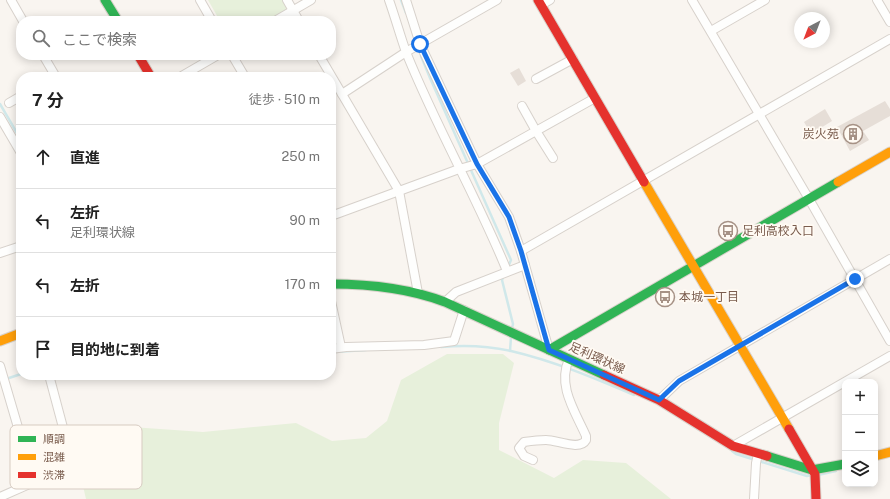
<!DOCTYPE html>
<html lang="ja">
<meta charset="utf-8">
<style>
body{margin:0;font-family:"Public Sans","Noto Sans JP",sans-serif;background:#f2f2f2;color:#222}
.controls{position:absolute;right:12px;bottom:12px;display:grid;overflow:hidden;border-radius:8px;box-shadow:0 2px 10px #0003}
.controls button{width:36px;height:36px;display:grid;place-items:center;padding:0;border:0;border-bottom:1px solid #e0e0e0;background:#fff;color:#222;font:20px sans-serif}
.compass{position:absolute;left:794px;top:12px;width:36px;height:36px;border-radius:50%;background:#fff;box-shadow:0 2px 10px #0003;rotate:222deg}
.stop{position:absolute;width:12px;height:12px;margin:-9px;border:3px solid #1a73e8;border-radius:50%;background:#fff}
.stop.end{background:#1a73e8;border-color:#fff;box-shadow:0 1px 4px #0008}
.list{margin:0;padding:0;list-style:none}
h2{display:flex;justify-content:space-between;align-items:center;height:52px;margin:0;padding:0 16px;font-size:17px}
h2 small{font-size:13px;font-weight:400;color:#767676}
.list li{display:grid;grid-template-columns:26px 1fr auto;gap:12px;align-items:center;box-sizing:border-box;height:64px;padding:0 16px;border-top:1px solid #e0e0e0}
.list b{display:block;font-size:15px;white-space:nowrap}
.list p{margin:0;font-size:13px;white-space:nowrap;color:#767676}
.list em{font-size:13px;font-style:normal;color:#767676}
.icon{flex:none;width:22px;height:22px;fill:none;stroke:currentColor;stroke-width:2;stroke-linecap:round;stroke-linejoin:round}
.map{position:relative;flex:none;width:890px;height:499px;overflow:hidden}
.search{position:absolute;background:#fff;box-shadow:0 2px 10px #0003;left:16px;top:16px;width:320px;height:44px;display:flex;align-items:center;gap:10px;box-sizing:border-box;padding:0 14px;border-radius:16px;color:#767676;font-size:15px}
.panel{position:absolute;background:#fff;box-shadow:0 2px 10px #0003;left:16px;top:72px;width:320px;height:308px;border-radius:16px}
.map>svg:first-child{display:block}
</style>
<div class="map">
<svg width="890" height="499" viewBox="0 0 890 499">
<rect width="100%" height="100%" fill="#f9f5f0"/>
<g fill="#e7f0db">
<path d="M208 0H283L287 6 285 11 268 21H220Z"/>
<path d="M447 354H503L514 363 499 423V450L554 478 583 460 626 463 671 499H86L79 469 87 438 117 426 203 432 296 423 332 441 366 438 387 421 401 380Z"/>
</g>
<g fill="none" stroke-linecap="round" stroke-linejoin="round">
<g stroke="#d0e8ea" stroke-width="2.5">
<path d="M401 0 406 13"/>
<path d="M421 56 430 78 511 260 508 267"/>
<path d="M0 104 21 140"/>
<path d="M504 275 502 280 513 324 512 328"/>
<path d="M441 347C463 345 489 346 511 351 554 361 594 378 634 395"/>
<path d="M510 351 511 337"/>
<path d="M335 352 366 350"/>
<path d="M9 378 21 374"/>
<path d="M732 451 736 454 807 476 813 475"/>
<path d="M818 475 836 471"/>
</g>
</g>
<g fill="#e6ded7">
<path d="M519 68 526 81 518 86 510 73Z"/>
<path d="M885 101 890 109V116L863 131 869 140 850 151 837 127Z"/>
<path d="M825 109 832 121 811 134 804 122Z"/>
</g>
<g fill="none" stroke-linecap="round" stroke-linejoin="round">
<defs>
<g id="street">
<path d="M11 0 23 21"/>
<path d="M200 0 212 21"/>
<path d="M287 0 299 21"/>
<path d="M389 0C395 17 400 35 406 52 436 127 477 197 507 271"/>
<path d="M406 0 420 44 477 164 509 217 521 251 549 350"/>
<path d="M692 0 809 199 890 341"/>
<path d="M877 0 890 22"/>
<path d="M541 5 550 0"/>
<path d="M275 21 311 0"/>
<path d="M711 31 765 0"/>
<path d="M43 55 56 77"/>
<path d="M232 55 245 77"/>
<path d="M319 55 399 191 418 293"/>
<path d="M180 77 218 55"/>
<path d="M536 79 573 59"/>
<path d="M342 94 406 52 497 0"/>
<path d="M9 103 21 96"/>
<path d="M522 106 536 131 553 158"/>
<path d="M0 117 21 153"/>
<path d="M331 216 459 169 477 164 595 98"/>
<path d="M521 251 890 39"/>
<path d="M0 253 21 246"/>
<path d="M331 301 341 347"/>
<path d="M445 302 456 292 525 265"/>
<path d="M331 349 346 347 424 345 454 341 464 310"/>
<path d="M0 366 34 482 0 497"/>
<path d="M49 375 77 480"/>
<path d="M659 400 679 381 890 259"/>
<path d="M733 446 890 356"/>
<path d="M533 460 524 456 519 448 524 442C531 441 539 440 546 440 557 440 580 451 586 440V436C575 411 557 386 569 359"/>
<path d="M754 499 756 463 758 454"/>
</g>
<g id="fast">
<path d="M105 0 118 21"/>
<path d="M331 284C371 284 408 288 445 302L604 375"/>
<path d="M549 350 838 182"/>
<path d="M767 456 812 470 845 464"/>
</g>
<g id="slow">
<path d="M644 182 789 429"/>
<path d="M838 182 890 152"/>
<path d="M0 341 21 333"/>
<path d="M875 456 890 452"/>
</g>
<g id="jam">
<path d="M538 0 644 182"/>
<path d="M138 55 151 77"/>
<path d="M604 375 659 400 733 446 767 456"/>
<path d="M789 429 815 474 816 499"/>
</g>
</defs>
<use href="#street" stroke="#d7d1cb" stroke-width="10"/>
<use href="#fast" stroke="#d9d2cb" stroke-width="11"/>
<use href="#slow" stroke="#d9d2cb" stroke-width="11"/>
<use href="#jam" stroke="#d9d2cb" stroke-width="11"/>
<use href="#street" stroke="#fefefd" stroke-width="8"/>
<use href="#fast" stroke="#30b455" stroke-width="9"/>
<use href="#slow" stroke="#ff9f0a" stroke-width="9"/>
<use href="#jam" stroke="#e5322d" stroke-width="9"/>
</g>
<g fill="none" stroke-linecap="round" stroke-linejoin="round">
<path stroke="#1a73e8" stroke-width="5" d="M420 44 477 164 509 217 521 251 549 350 659 400 679 381 855 279"/>
</g>
<defs>
<symbol id="building-ring" viewBox="-11 -11 22 22"><circle r="9.5" fill="#fffaf3" stroke="#a69286" stroke-width="1.5"/><path d="M-4-6H4V6H1V3H-1V6H-4ZM-2.5-4.3h1.7v1.8h-1.7ZM.8-4.3h1.7v1.8H.8ZM-2.5-1h1.7V.8h-1.7ZM.8-1h1.7V.8H.8Z" fill="#a69286"/></symbol>
<symbol id="bus-ring" viewBox="-11 -11 22 22"><circle r="9.5" fill="#fffaf3" stroke="#a69286" stroke-width="1.5"/><path d="M-5-6H5V4H4V6H2V4H-2V6H-4V4H-5ZM-3.5-4V0h7V-4ZM-3.5 1.2v1.5H-2V1.2ZM2 1.2v1.5H3.5V1.2Z" fill="#a69286"/></symbol>
</defs>
<g fill-rule="evenodd">
<use href="#building-ring" x="842" y="123" width="22" height="22"/>
<use href="#bus-ring" x="717" y="220" width="22" height="22"/>
<use href="#bus-ring" x="654" y="286" width="22" height="22"/>
</g>
<g text-anchor="middle" stroke-width="3.5" stroke-linejoin="round" paint-order="stroke">
<g font-size="12" fill="#7a5c4d" stroke="#fffaf3" text-anchor="start">
<text x="839" y="138" text-anchor="end">炭火苑</text>
<text x="742" y="235">足利高校入口</text>
<text x="679" y="301">本城一丁目</text>
</g>
<g font-size="12" fill="#7a5c4d" stroke="#fffaf3">
<text transform="translate(597 358) rotate(24)" y="4">足利環状線</text>
</g>
</g>
<rect x="10" y="425" width="132" height="64" rx="6" fill="#fffaf3" stroke="#d7cbc1" stroke-width="1"/>
<rect x="18" y="436" width="18" height="6" fill="#30b455"/>
<rect x="18" y="454" width="18" height="6" fill="#ff9f0a"/>
<rect x="18" y="472" width="18" height="6" fill="#e5322d"/>
<g font-size="11" fill="#7a5c4d">
<text x="43" y="443">順調</text>
<text x="43" y="461">混雑</text>
<text x="43" y="479">渋滞</text>
</g>
</svg>
<div class="controls">
<button>+</button>
<button>−</button>
<button><svg class="icon" aria-label="layers" viewBox="0 0 24 24"><path d="M12 4l9 5-9 5-9-5zM3 14l9 5 9-5"/></svg></button>
</div>
<svg class="compass" viewBox="-18 -18 36 36"><path d="M0-13l5 13h-10z" fill="#e53935"/><path d="M0 13l5-13h-10z" fill="#767676"/></svg>
<div class="stop" style="left:420px;top:44px"></div>
<div class="stop end" style="left:855px;top:279px"></div>
<div class="search"><svg class="icon" aria-label="search" viewBox="0 0 24 24"><circle cx="10" cy="10" r="6"/><path d="M15 15l6 6"/></svg>ここで検索</div>
<section class="panel">
<h2>7 分<small>徒歩 · 510 m</small></h2>
<ul class="list">
<li><svg class="icon" aria-label="ahead" viewBox="0 0 24 24"><path d="M12 20V5M6 11l6-6 6 6"/></svg><div><b>直進</b></div><em>250 m</em></li>
<li><svg class="icon" aria-label="left" viewBox="0 0 24 24"><path d="M17 20v-9H6M10 6l-5 5 5 5"/></svg><div><b>左折</b><p>足利環状線</p></div><em>90 m</em></li>
<li><svg class="icon" aria-label="left" viewBox="0 0 24 24"><path d="M17 20v-9H6M10 6l-5 5 5 5"/></svg><div><b>左折</b></div><em>170 m</em></li>
<li><svg class="icon" aria-label="arrive" viewBox="0 0 24 24"><path d="M6 21V4h12l-3 4 3 4H6"/></svg><div><b>目的地に到着</b></div></li>
</ul>
</section>
</div>
